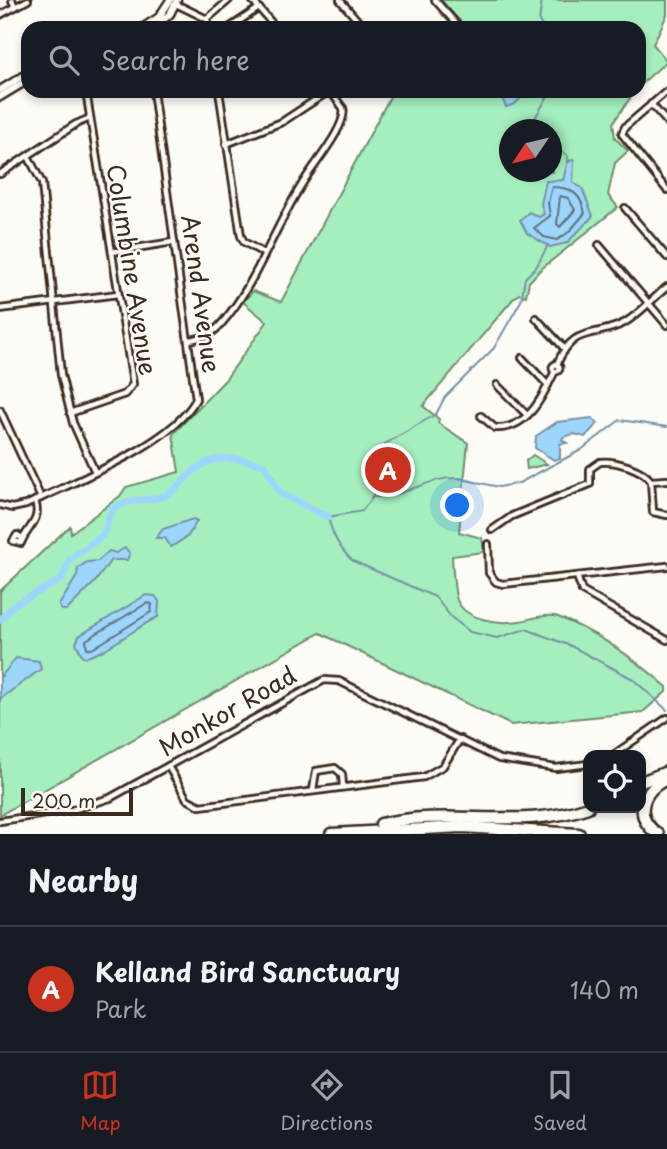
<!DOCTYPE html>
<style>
body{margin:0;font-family:"Playpen Sans",sans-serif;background:#20242c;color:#f1f3f6}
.controls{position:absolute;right:21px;bottom:21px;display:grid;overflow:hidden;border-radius:14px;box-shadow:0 4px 10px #0003}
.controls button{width:63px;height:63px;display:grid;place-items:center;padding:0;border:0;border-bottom:2px solid #363941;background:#171b24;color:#f1f3f6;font:35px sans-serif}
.compass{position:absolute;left:499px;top:119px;width:63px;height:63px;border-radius:50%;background:#171b24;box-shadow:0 4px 10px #0003;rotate:235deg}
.scale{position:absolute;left:21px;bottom:18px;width:112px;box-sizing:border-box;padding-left:7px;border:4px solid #3b2a1e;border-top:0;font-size:19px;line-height:24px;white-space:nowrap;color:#3b2a1e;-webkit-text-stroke:5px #fdfcf7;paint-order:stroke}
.you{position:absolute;left:458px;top:506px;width:24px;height:24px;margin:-18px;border:5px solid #fff;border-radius:50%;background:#1a73e8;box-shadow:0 0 0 10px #1a73e833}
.badge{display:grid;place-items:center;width:46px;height:46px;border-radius:50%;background:#c8321e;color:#fff;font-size:23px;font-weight:700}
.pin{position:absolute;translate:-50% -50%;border:4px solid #fff;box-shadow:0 2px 7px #0006}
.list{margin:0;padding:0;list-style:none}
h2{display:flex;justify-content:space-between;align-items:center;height:91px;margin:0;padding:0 28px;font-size:30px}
h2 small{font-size:23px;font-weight:400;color:#9ea1a6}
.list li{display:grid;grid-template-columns:46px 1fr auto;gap:21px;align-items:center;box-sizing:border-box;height:126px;padding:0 28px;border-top:2px solid #363941}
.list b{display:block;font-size:26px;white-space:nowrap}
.list p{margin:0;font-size:23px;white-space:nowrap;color:#9ea1a6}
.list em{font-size:23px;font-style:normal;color:#9ea1a6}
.icon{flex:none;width:38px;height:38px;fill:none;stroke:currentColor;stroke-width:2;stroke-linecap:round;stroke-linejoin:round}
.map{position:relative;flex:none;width:667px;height:834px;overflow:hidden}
.search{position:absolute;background:#171b24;box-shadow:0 4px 10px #0003;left:21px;right:21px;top:21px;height:77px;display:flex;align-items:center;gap:18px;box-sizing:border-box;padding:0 24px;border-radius:21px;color:#9ea1a6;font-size:26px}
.sheet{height:217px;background:#171b24}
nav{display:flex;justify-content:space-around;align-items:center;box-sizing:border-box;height:98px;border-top:2px solid #363941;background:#171b24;font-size:19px;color:#9ea1a6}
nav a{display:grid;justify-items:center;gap:4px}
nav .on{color:#c8321e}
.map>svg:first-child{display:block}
</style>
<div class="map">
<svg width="667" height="834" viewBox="0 0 667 834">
<rect width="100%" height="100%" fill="#fdfcf7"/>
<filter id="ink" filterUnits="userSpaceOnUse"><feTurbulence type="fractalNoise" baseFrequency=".0143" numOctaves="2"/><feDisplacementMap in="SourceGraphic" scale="14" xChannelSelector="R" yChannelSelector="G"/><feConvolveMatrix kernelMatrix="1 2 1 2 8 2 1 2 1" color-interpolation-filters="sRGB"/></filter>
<g filter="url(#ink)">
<g fill="#a5efbe" stroke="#708c6e" stroke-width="2" fill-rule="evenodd">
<path d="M441 0H667V15L653 44 667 61 639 86V28H466Z"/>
<path d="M393 91H635L613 123 615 138 628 151 615 163 608 195 618 207 540 270 529 282 526 296 519 294 513 299 423 406 439 419 438 423 468 443 459 532 482 538 484 552 452 556C453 570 453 587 457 600 465 621 502 624 520 621 531 619 548 613 558 617 597 632 636 660 667 687V691L643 712 511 725 320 633 0 815V591L70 526 71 533 120 496 126 487 179 472 173 434 225 380 267 322 243 302 253 291 281 302ZM510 130H552V172H510Z"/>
<path d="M533 455 547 464 527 469 526 461Z"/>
</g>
<g fill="#9dd6fd" stroke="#7691a4" stroke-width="2">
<path d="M499 91H525V94L515 104 506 107Z"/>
<path d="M574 160 573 183 582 188 593 216 567 243 550 247 527 233 520 220 529 212 539 217 544 214 541 204 546 181 563 180 568 161Z"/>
<path d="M592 418 598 423 585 437 574 434 563 437 562 440 567 443 560 444V458L554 460 535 448 536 436 557 422Z"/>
<path d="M193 519 197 521 188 536 171 547 165 538H156L163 529Z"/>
<path d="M125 548 130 553 127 560H111L95 582 67 610H61L59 605 77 576 78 568 87 562 98 561 109 551 116 553Z"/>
<path d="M146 595 155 596 159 601 158 617C141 624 97 659 83 657L76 643 79 636Z"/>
<path d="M16 658 39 661 41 669 0 699V678Z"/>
</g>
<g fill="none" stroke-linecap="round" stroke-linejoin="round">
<g stroke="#626f77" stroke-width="2">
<path d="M552 187C571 187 581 194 585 213L569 232 557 240 544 237 534 228 550 216 548 202Z"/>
<path d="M560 196 568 198 575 210 560 227 557 224Z"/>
<path d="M147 603 152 604 151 612 92 649 87 648 86 640Z"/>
</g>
<g stroke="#7691a4" stroke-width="2">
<path d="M542 0 539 21 543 28"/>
<path d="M533 130 535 118 551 91"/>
<path d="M552 146 567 155 569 162"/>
<path d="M464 479C431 473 406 499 373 497L362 511 328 517C332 534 339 549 353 561L435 597 451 617 470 632 497 638 526 629 571 646 633 679 667 710"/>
<path d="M466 480 499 487 519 483 581 450 620 420 667 427"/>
<path d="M371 498 384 478 381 468 385 444 436 414 445 397 494 348 521 301 525 278 537 266 548 245"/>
</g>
<path stroke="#9dd6fd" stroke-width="7" d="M0 620 14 605 62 579 70 559 103 535 112 510C131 496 146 503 164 496 174 492 182 483 189 475 213 452 235 457 265 465L280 493 328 517"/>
<defs>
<g id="street">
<path d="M12 0 15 7"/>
<path d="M252 0 276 28"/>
<path d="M340 0 364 28"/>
<path d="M435 0 460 28"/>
<path d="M176 4 207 19"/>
<path d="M0 15 28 0"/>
<path d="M207 19 229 0"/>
<path d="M207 19 209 28"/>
<path d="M229 28 259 8"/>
<path d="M219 91 241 236 244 242 263 253"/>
<path d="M667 91 625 127 622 134 667 190"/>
<path d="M651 104 667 122"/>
<path d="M226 144 282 122 329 91"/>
<path d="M29 158 42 183 61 375 73 423 95 472"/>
<path d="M0 174 76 124 90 118"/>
<path d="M625 208 667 257"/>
<path d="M599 245 667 325"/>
<path d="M112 252 173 242"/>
<path d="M0 309 118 294"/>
<path d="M536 318 564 348"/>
<path d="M189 340C203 338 212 335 222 323 258 282 275 224 306 178 316 162 348 124 343 108L330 91"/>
<path d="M522 358 548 385"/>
<path d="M557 364C574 324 593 339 624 323 640 314 653 298 667 287"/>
<circle cx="556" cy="368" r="3.5"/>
<path d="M497 385 527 415"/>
<path d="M0 410 41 498"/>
<path d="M70 413 125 394 133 384 86 91"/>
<path d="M481 416 495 428C528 430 543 396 555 371"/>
<path d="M651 481 653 512 667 515"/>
<path d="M0 505 12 508 26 505C72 482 172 445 196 399L153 91"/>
<path d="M492 530 512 516 590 484V469L600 462C615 460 643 469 651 481L667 480"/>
<path d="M22 538 17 535 13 541 21 543C27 527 42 521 35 501"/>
<path d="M488 544 489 573 496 582 503 584 667 566"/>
<path d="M577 576 582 591 667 640"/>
<path d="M613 755 667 718"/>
<path d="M168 766 187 799 200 806 424 777 443 766 460 739"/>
<path d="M313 790 316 771 335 768 342 774 343 787"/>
<path d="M0 821 72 810 110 798 324 680 339 681 499 759 556 768 588 764"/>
</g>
<g id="secondary">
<path d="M142 28 159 17 170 0"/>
<path d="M154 28 170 14 177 0"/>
<path d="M0 90 28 73"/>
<path d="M0 97 28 80"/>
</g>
<g id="highway">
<path d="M641 782 667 772"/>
<path d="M381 824C449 807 522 831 588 807"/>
<path d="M331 834 462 827 579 834"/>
<path d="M658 834C632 817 642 790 667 779"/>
</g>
</defs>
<use href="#street" stroke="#3b2a1e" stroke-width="10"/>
<use href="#secondary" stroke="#3b2a1e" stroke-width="11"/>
<use href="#highway" stroke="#3b2a1e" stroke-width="15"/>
<use href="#street" stroke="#fdfcf7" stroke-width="4.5"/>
<use href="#secondary" stroke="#fdfcf7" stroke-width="6"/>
<use href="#highway" stroke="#fdfcf7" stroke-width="10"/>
</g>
</g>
<g text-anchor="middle" stroke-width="5" stroke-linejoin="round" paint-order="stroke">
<g font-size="24" fill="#3b2a1e" stroke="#fdfcf7">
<text transform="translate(131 270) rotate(81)" y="8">Columbine Avenue</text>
<text transform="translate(200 294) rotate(82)" y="8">Arend Avenue</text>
<text transform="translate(228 712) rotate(-30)" y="8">Monkor Road</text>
</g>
</g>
</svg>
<div class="controls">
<button><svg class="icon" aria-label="locate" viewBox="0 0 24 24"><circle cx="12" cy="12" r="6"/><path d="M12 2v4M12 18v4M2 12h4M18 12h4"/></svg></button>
</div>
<svg class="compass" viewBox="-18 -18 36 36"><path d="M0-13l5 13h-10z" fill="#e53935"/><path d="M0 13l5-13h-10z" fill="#9ea1a6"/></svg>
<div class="scale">200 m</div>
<div class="you"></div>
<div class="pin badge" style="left:388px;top:470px">A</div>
<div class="search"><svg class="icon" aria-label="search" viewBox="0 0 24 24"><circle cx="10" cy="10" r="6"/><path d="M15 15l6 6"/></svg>Search here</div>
</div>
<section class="sheet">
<h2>Nearby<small></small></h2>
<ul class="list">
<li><span class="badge">A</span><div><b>Kelland Bird Sanctuary</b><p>Park</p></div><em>140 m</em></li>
</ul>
</section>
<nav>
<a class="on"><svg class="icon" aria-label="map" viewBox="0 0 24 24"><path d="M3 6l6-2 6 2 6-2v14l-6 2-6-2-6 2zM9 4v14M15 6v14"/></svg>Map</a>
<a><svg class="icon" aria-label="directions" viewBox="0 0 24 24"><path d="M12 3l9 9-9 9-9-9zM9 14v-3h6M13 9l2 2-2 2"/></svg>Directions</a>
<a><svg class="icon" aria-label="saved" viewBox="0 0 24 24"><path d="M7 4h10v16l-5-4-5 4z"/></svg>Saved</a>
</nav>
